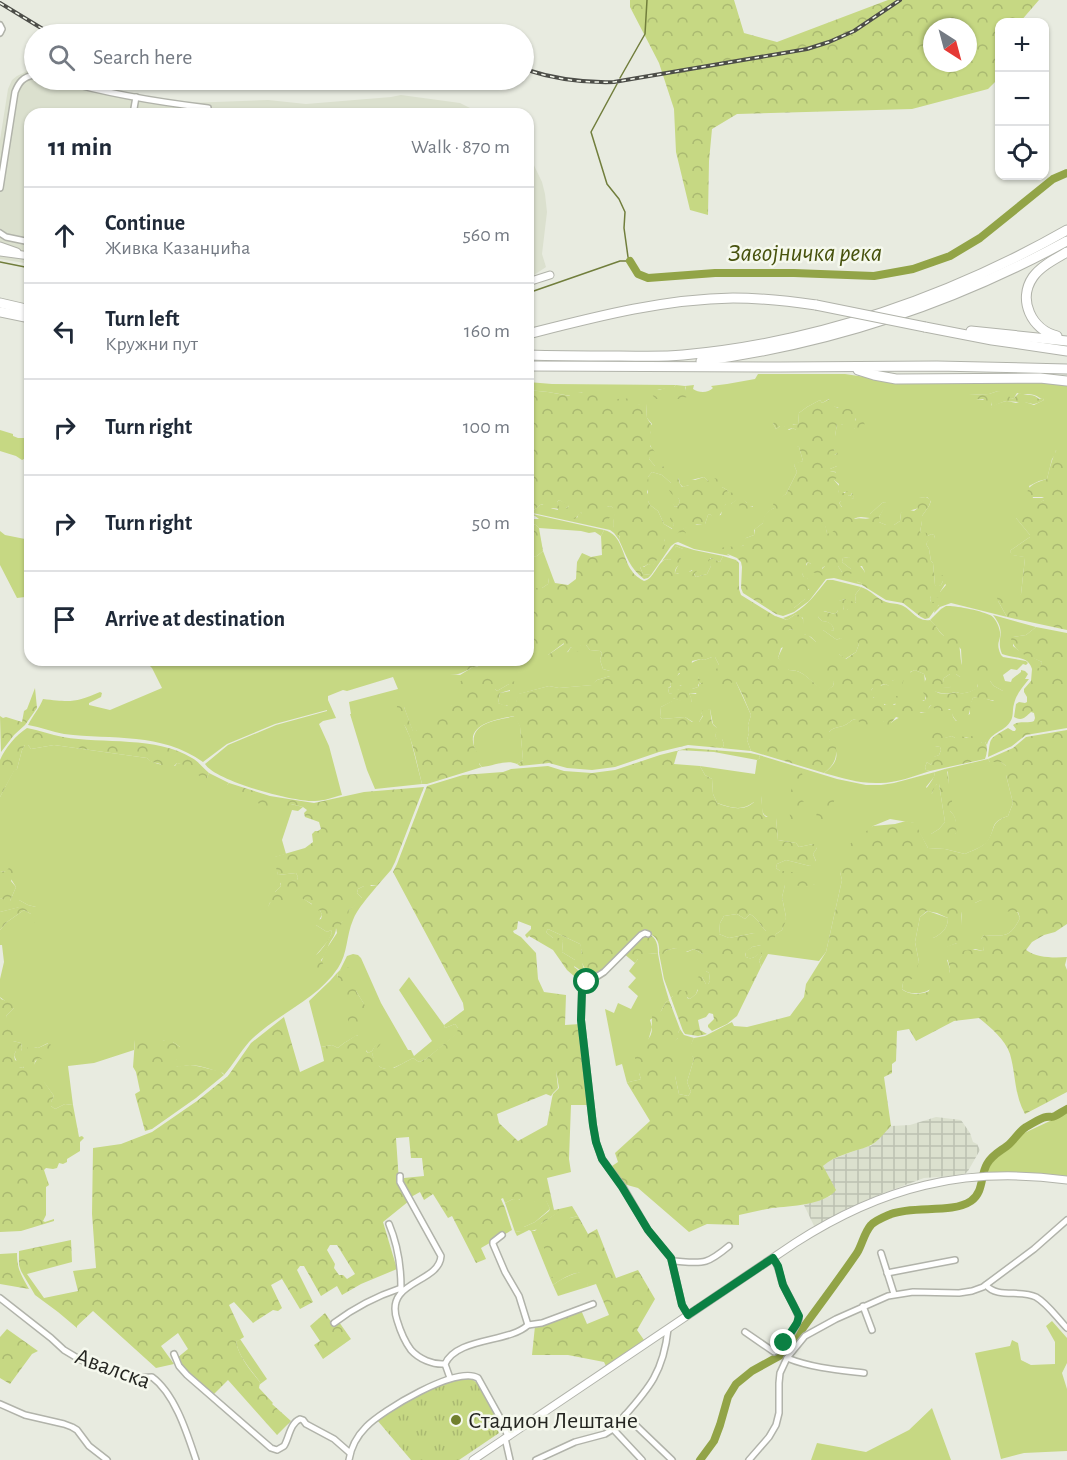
<!DOCTYPE html>
<meta charset="utf-8">
<style>
body{margin:0;font-family:"Alegreya Sans",sans-serif;background:#f6f6f7;color:#1f2937}
.controls{position:absolute;right:18px;top:18px;display:grid;overflow:hidden;border-radius:12px;box-shadow:0 2px 4px #0004}
.controls button{width:54px;height:54px;display:grid;place-items:center;padding:0;border:0;border-bottom:2px solid #e0e1e3;background:#fff;color:#1f2937;font:30px sans-serif}
.compass{position:absolute;left:923px;top:18px;width:54px;height:54px;border-radius:50%;background:#fff;box-shadow:0 2px 4px #0004;rotate:144deg}
.stop{position:absolute;width:18px;height:18px;margin:-14px;border:4px solid #0b8043;border-radius:50%;background:#fff}
.stop.end{background:#0b8043;border-color:#fff;box-shadow:0 2px 6px #0008}
.list{margin:0;padding:0;list-style:none}
h2{display:flex;justify-content:space-between;align-items:center;height:78px;margin:0;padding:0 24px;font-size:26px}
h2 small{font-size:20px;font-weight:400;color:#747a83}
.list li{display:grid;grid-template-columns:39px 1fr auto;gap:18px;align-items:center;box-sizing:border-box;height:96px;padding:0 24px;border-top:2px solid #e0e1e3}
.list b{display:block;font-size:22px;white-space:nowrap}
.list p{margin:0;font-size:20px;white-space:nowrap;color:#747a83}
.list em{font-size:20px;font-style:normal;color:#747a83}
.icon{flex:none;width:33px;height:33px;fill:none;stroke:currentColor;stroke-width:2;stroke-linecap:round;stroke-linejoin:round}
.map{position:relative;flex:none;width:1067px;height:1460px;overflow:hidden}
.search{position:absolute;background:#fff;box-shadow:0 2px 4px #0004;left:24px;top:24px;width:510px;height:66px;display:flex;align-items:center;gap:15px;box-sizing:border-box;padding:0 21px;border-radius:33px;color:#747a83;font-size:22px}
.panel{position:absolute;background:#fff;box-shadow:0 2px 4px #0004;left:24px;top:108px;width:510px;height:558px;border-radius:18px}
.map>svg:first-child{display:block}
</style>
<div class="map">
<svg width="1067" height="1460" viewBox="0 0 1067 1460">
<defs>
<pattern id="industrial-grid" width="8" height="8" patternUnits="userSpaceOnUse" patternTransform="scale(1.5)"><rect width="8" height="8" fill="#dbe0ce"/><path d="M0 4h8M4 0v8" fill="none" stroke="#bcc0b1"/></pattern>
<pattern id="forest-crowns" width="20" height="18" patternUnits="userSpaceOnUse" patternTransform="scale(1.5)"><rect width="20" height="18" fill="#c6d883"/><path d="M2 6a3 3 0 1 1 6 0M12 15a3 3 0 1 1 6 0" fill="none" stroke="#aab971"/></pattern>
<pattern id="park-tufts" width="24" height="20" patternUnits="userSpaceOnUse" patternTransform="scale(1.5)"><rect width="24" height="20" fill="#c6d883"/><path d="M3 7l-1-3M5 7V3M7 7l1-3M15 17l-1-3M17 17v-4M19 17l1-3" fill="none" stroke="#aab971"/></pattern>
</defs>
<rect width="100%" height="100%" fill="#e8ebe0"/>
<g fill="#dbe0ce">
<path d="M31 69 34 70V80H67L88 86 188 103 268 100 306 104 391 97 401 95 460 103 470 108 484 109 495 114H30V264L0 259V140L8 89 12 80 17 76Z"/>
<path d="M528 153 542 182 545 194 547 212 542 254 546 267 528 279Z"/>
</g>
<path fill="url(#industrial-grid)" d="M936 1117 961 1120 970 1133 973 1142 977 1144 980 1150 968 1171 964 1175 924 1178 881 1194 844 1210 815 1228 804 1205 831 1196 823 1166 828 1161 862 1148 871 1146 891 1126 910 1125Z"/>
<g fill="#c6d883" fill-rule="evenodd">
<path d="M758 374H845L872 378 1040 380 1067 384V461H1065L1056 450 1055 455 1052 459 1047 479 1039 481 1029 486 1033 498H1044V500L1016 518 1030 535V537L1011 550 1010 552 1013 555 1025 557V558L1021 594 1020 596 998 601 1007 617 951 603 940 607 934 613 935 608 939 605 931 602 930 599 931 596 940 592 946 585 943 581 941 585 937 587 935 585 933 563 931 561 929 549 926 544 929 539 935 538 934 535 931 534 928 536 920 532 922 521V516L929 506 931 501 927 497 919 498V508L901 513 900 521 894 525H886L879 522V517L886 504 885 502 882 503 870 514V518C867 518 864 517 861 517 852 517 838 529 830 535L827 533 823 518 842 507 839 503 841 501 854 498 852 493 850 496 848 495 847 491 841 494 838 493 839 484 834 480 836 472 830 471V469L837 466V453L835 455 833 454V451L835 449V436L837 424H841L853 429 855 428H860V421H856C854 408 843 410 833 406L829 399 822 403 820 400 807 407 799 413 798 425 773 423 776 429 780 426H784L789 430 793 428 796 430 797 446 799 447 803 461 795 464 794 465 797 472 786 494 777 501 774 508 768 512 765 516 763 523 754 530V535L746 538 744 545 727 554 730 556 694 549 678 542 675 543 671 546 651 575 643 574 640 567 641 565 644 567 648 564 653 565 658 557 665 539C673 536 677 532 684 528 690 525 699 524 705 524L708 515 710 514 712 516 721 515 723 506 726 504H731L738 498 749 506 753 507V503H747L742 499 729 494 727 490 722 487V485L708 481 704 477 691 480 689 485 683 487 680 484 679 479 662 466H655L649 459 652 449C648 442 650 432 652 424L647 418 646 404 638 405 598 400 591 392 578 393 571 396 548 392 528 390V382L552 384 676 385 674 387 657 390 685 391 686 388 685 386 694 385 693 389C699 393 708 393 713 388L711 386 727 384 755 379ZM998 391 1011 399 1014 398 1017 393C1022 395 1029 393 1034 395 1038 396 1040 399 1044 399V400L1034 405 1022 401 1016 403 1007 401C1002 402 995 404 991 408L992 401 976 399 969 395 989 394Z"/>
<path d="M0 430 13 434V436L18 438H24L28 441H30V459L26 458 22 460 16 456 0 451Z"/>
<path d="M652 472 662 475 671 483V486L680 501 678 506 675 507 672 503 670 513 674 524 673 529 664 524 658 511 650 505 648 501V477Z"/>
<path d="M559 500 568 504 569 506 566 508 577 518 579 513 581 512 582 514 607 509V507L610 506 612 507 615 511 613 526 620 538 619 540 614 533 610 530 528 512V509L534 510 540 505 544 504 546 507 558 510 557 502Z"/>
<path d="M528 513 604 530 601 536 595 532 589 533 581 531 539 528 536 525 528 523V519H539L535 516Z"/>
<path d="M0 531 5 535 30 540V594L25 595V597L17 598 0 565Z"/>
<path d="M675 544 694 550 723 556 720 562 714 560 712 558H710L711 566 707 574 696 577 692 570 689 572 675 574C675 568 680 565 681 559L678 556 683 549 676 546 671 559 669 560 666 559 662 561Z"/>
<path d="M543 551 553 578H549L548 584 542 588H528V557L537 556Z"/>
<path d="M849 557 857 562 865 572 857 582 861 583 862 585 834 578 826 579 809 601 794 612V608L805 599 809 590 807 588 808 579 804 577 802 574 808 562 822 572V569L825 566H838L842 572 851 569 842 562 843 558Z"/>
<path d="M827 580H833L861 587 855 595 856 602 847 610H844L843 607 845 599 839 601 837 609 838 611 835 614 824 611 818 617 822 621C828 621 833 624 834 630L832 631 823 627V630L837 640 840 638 858 641 859 644 856 652 845 659 839 654 827 669 834 682 833 686 826 692C812 685 805 669 789 670L778 658C781 649 788 641 787 631L790 629 793 630 797 639 811 648 816 642 811 637 804 634 803 618 796 614 787 620 783 618C803 612 814 596 827 580Z"/>
<path d="M946 606C954 605 983 611 990 615 995 617 999 626 1000 632 1001 642 995 642 1001 655L1003 657 1026 661 1028 663 1026 665 1023 664 1017 670 1011 669 1003 675 1005 681 1011 682 1012 679 1021 672V670L1025 671 1028 674 1025 679H1029C1023 687 1016 694 1014 704 1012 710 1014 717 1010 722 1004 732 990 732 987 745L985 742H982L978 746 977 745V737L955 738 952 736 931 742 935 746 940 747 941 750 939 755 934 757 931 765 927 762 925 767 926 770 930 771C914 776 897 783 880 783 861 784 842 778 824 773 838 763 841 753 829 739V732C835 726 839 728 845 725 850 723 850 720 856 719L883 721 891 723C898 716 915 712 925 713L931 705 940 708 941 710H952L953 717 956 721 970 714V704L973 698 980 697 993 701 1003 691 994 686 990 681 977 684 978 688C971 692 964 695 956 692 950 694 940 694 934 691L935 688 951 687 943 681 944 678 950 674H956L960 677 962 668 961 649 947 636H944C938 631 937 626 930 620L941 609Z"/>
<path d="M993 615 1036 627 1026 635 1013 637V646L1018 650 1042 662 1041 668 1038 670 1032 669C1028 655 1014 659 1002 654 995 637 1008 634 993 615Z"/>
<path d="M528 639 563 641 564 643 548 655 568 652 571 647 574 649 581 645H586L590 650 600 651 602 653 600 660 603 669 610 671V676L597 680 593 685 559 688 549 686 519 694 516 703 505 706 498 703 500 693 510 691 509 684 497 691 495 689 452 705 416 731 413 732 404 707V724L410 737 422 784 375 789 367 770 350 714H351L349 702 398 689 393 677 347 691 343 690 328 696V700L336 718 323 721 319 724 329 746 342 795C334 797 324 801 315 801 294 802 215 781 205 764L228 745 276 725 327 711V710L275 724 227 744 203 762C161 732 113 740 64 734 52 732 41 727 28 725 33 715 39 709 43 699 70 702 75 703 100 692L102 693 101 697 89 703V705L110 710 162 688 152 668 149 665 150 662 155 660H454L450 674 460 675 473 667 487 665 488 660H528Z"/>
<path d="M712 657H715L719 665V672L736 682 751 715 748 725 749 733 747 740 751 751 721 748 723 747 724 744 722 739 717 740 715 735 718 729 713 724 710 709 701 713 703 715 699 722H693L685 717 662 719 660 717 661 707 672 701 673 698 689 703 692 701 689 693 696 694 701 684 699 682V676L698 687 692 689 686 685H680L679 689 671 694 669 693 668 688 671 687 670 682C682 674 684 664 701 659L704 660Z"/>
<path d="M915 670 924 674C925 678 926 696 925 700L886 705 873 697 871 690 873 688 886 684 889 686 892 681 897 678 900 681C906 678 908 672 915 670Z"/>
<path d="M515 716 520 726 523 760 517 764C507 759 493 766 482 767 477 762 476 756 475 750 467 722 495 721 515 716Z"/>
<path d="M25 745H28L31 749 54 745 147 758C154 765 165 765 175 766L177 763 188 765 207 778 209 773 229 783 227 785 291 804 303 807 298 811 292 810 282 840 286 854 275 857 278 875 296 873 298 877 297 880 280 883 281 886 275 892 268 907 270 902 298 895 320 910 322 915 316 925 327 932 331 930 332 933 328 941 316 955 315 977 327 948 337 933 336 928 342 922 349 910 362 898 357 893 358 889 364 886H377C369 896 357 909 353 920 346 936 348 953 338 968 316 1001 276 1014 249 1042 240 1052 233 1065 224 1075L223 1073C207 1069 197 1062 179 1067L176 1066V1060L180 1047 173 1042 165 1040 160 1042 135 1040 134 1050 94 1063 68 1066 73 1105 65 1104 55 1109 51 1106V1102L54 1096 33 1067C36 1059 44 1051 48 1043L38 1048 34 1047C28 1054 28 1061 23 1068L19 1067 14 1055 16 1051H21L22 1048 21 1043 13 1041 6 1016 14 1008 0 997V979L4 962 2 945H0V930L7 922 24 910 31 914 36 907 28 905 19 900 20 907 0 912V898L10 901 16 887 6 871 0 872V797L14 770 17 769 22 750Z"/>
<path d="M759 755 837 779 866 785H881L894 783 935 772 934 777 926 787 932 794 933 787 937 784H939L945 822 939 829 931 834H956C956 825 957 817 950 811L948 772 945 769 988 759 990 762H1001L1006 766V775L1013 803 1008 816C988 823 997 828 987 842 983 847 971 851 965 854L945 849 928 848 914 823 890 819 873 826 840 872 842 880 826 952 819 961 768 954 761 967 759 960 762 956 760 953C755 957 752 960 746 957L745 952 752 947 761 945 754 933 729 938 719 934 720 923 724 916 737 914 745 919 750 914C757 918 761 926 766 931V951L776 934 782 930 786 917 782 897 785 885H815L780 871 776 868 777 864 786 860 810 866 816 861 813 854 817 848 813 844 799 847 796 843 778 840 776 818C759 817 763 811 761 796 745 811 737 810 717 803L713 794 712 779 705 775 700 766 755 774 757 760 760 758Z"/>
<path d="M981 900 1017 911 1020 918C1010 938 1005 936 984 935L981 939 984 948 983 951 975 949 947 960 950 969 949 973H945C936 983 931 994 916 993 910 993 907 993 902 989L903 983 919 962 915 942 920 917 928 911 948 918C948 928 942 934 933 938L942 948 957 943 961 926 962 907 966 903H975Z"/>
<path d="M548 929 580 944C583 950 581 956 582 962 583 967 585 970 585 975L589 980 584 983 580 970 574 966 575 960 562 952 563 941 553 938 546 932Z"/>
<path d="M676 948 687 952 694 949 703 954 706 971 709 973 710 981 708 984H706L702 977 696 994 690 999C685 997 684 992 679 990L671 998 664 979 659 953 662 954 667 950Z"/>
<path d="M649 953 658 954 663 980 669 1000 666 1002 661 1011 650 1020 652 1027 639 1073 641 1079C637 1081 633 1080 627 1083L622 1064 616 1066 605 1009 614 1013 618 1003 631 1009 638 996 628 987 636 978 629 971 638 959Z"/>
<path d="M353 954 358 955 361 958 381 1003 408 1050H411L414 1056 432 1041 399 990 409 977 444 1025 445 1028 455 1024 458 1028V1033L426 1059 419 1062 413 1058C395 1067 381 1079 372 1054L379 1040 372 1051 368 1053 357 1035C350 1040 344 1042 338 1048L332 1045 321 1047 309 1001 330 981 337 973C338 987 354 996 364 1004L356 991 340 970 347 956Z"/>
<path d="M680 1029 684 1035 694 1038C690 1045 690 1052 694 1059L687 1082 691 1092 688 1096 679 1094 675 1076 674 1042 678 1038V1033Z"/>
<path d="M1067 1113V1176L1031 1173H985L995 1159 1009 1149 1020 1135Z"/>
<path d="M522 1196H524L533 1202 541 1197 546 1200 550 1209 535 1222 524 1227 521 1231 515 1232 505 1203 513 1199 519 1200Z"/>
<path d="M572 1206 578 1216 570 1218 556 1276 550 1278 531 1231H535L542 1223 558 1212 559 1209Z"/>
<path d="M583 1272C588 1276 588 1280 587 1287L558 1296 553 1285C561 1279 572 1273 583 1272Z"/>
<path d="M1052 1321 1067 1338V1363L1062 1373 1067 1389V1451L1024 1453 1001 1459 975 1353 1010 1346 1012 1340 1018 1343 1021 1360 1031 1365 1055 1364V1342L1046 1326Z"/>
<path d="M240 1339 267 1379 259 1385 260 1382C251 1370 239 1357 236 1342Z"/>
<path d="M932 1408 951 1460H811L817 1443 866 1452 909 1430Z"/>
</g>
<g fill="url(#forest-crowns)" fill-rule="evenodd">
<path d="M630 0H734L744 33 777 42 888 0H1039L1020 22H1000V71L998 79 988 89 912 109 737 114 712 129 709 161 708 215 690 210 676 152 674 109 659 63 630 7ZM932 27H968V63H932Z"/>
<path d="M676 385 685 386 687 397 679 399H655L652 394 653 392 668 387H674Z"/>
<path d="M587 388 591 392 595 390 599 393 601 396 599 400 636 398 638 405 642 403 646 404 647 418 653 427 650 433V435H654L656 437V440L650 446 655 452V454L651 455 649 459 655 466H662L676 471 680 484 682 487 689 485 688 480 690 479 695 480 704 477 708 481 714 478 718 479 719 481 724 482 722 487 727 490 729 493 735 492 746 494V495L743 499 747 503H753L754 506 749 507 747 512 744 510H741L740 508 738 499 731 504H726L724 506 723 510 717 519 713 518 710 514 708 515 705 524H697L690 528 688 527 683 529 686 533 684 535 679 532 670 539H665L664 542 665 546C663 554 657 558 653 566L648 564 645 566 640 567 643 574 651 575 648 578 644 579C630 569 626 555 619 540L620 537C618 535 616 533 614 530 611 523 617 516 612 507L610 506 607 507 611 515 606 524 601 525 586 523 583 519 581 512 575 519 567 516 568 511 565 509 569 506 559 500 557 502 560 509 552 508 547 511 543 504 540 505 534 510 528 509V430C532 418 528 404 528 390L548 392 570 396 571 392 575 390 578 393H582L584 390ZM652 472 662 475 671 483V486L668 487C669 492 673 496 678 498L680 501 678 506 675 507 670 498 666 497 665 506 670 511V520L674 524 672 529 664 524 658 511 650 505 648 501 650 499 647 492 649 487 648 477Z"/>
<path d="M998 391 1007 393 1011 399 1014 398 1019 393C1026 396 1034 393 1039 399L1043 398 1044 400C1032 406 1035 404 1023 402 1018 402 1013 402 1007 401 1001 402 995 405 990 409L989 407 992 405 991 401 986 402 983 399H970L967 397 969 395 989 394Z"/>
<path d="M832 398 834 406 838 408 840 405 842 404 847 409C852 408 858 408 861 412V414L856 417 855 419 856 421 863 420 865 425 862 428H855L853 431H846L842 428 843 425 841 424H837L835 436V449L833 452 835 455 841 449 843 451 844 462 839 467 837 466 830 469V471L838 473 839 476 834 480 840 487V490L838 491V493H845L846 491H848V495L850 496 853 493 854 498 846 501H841L839 503 843 509C835 517 835 521 824 518L827 533 830 534 838 527V520L846 515 855 519C860 517 865 520 870 518V514L882 503 885 502 887 504 879 517V522L886 525H894L900 521 901 513 906 509 914 511 918 508 916 502 919 498 926 497 931 500 929 506 922 516V521L920 532 927 533 928 536 931 534 934 535 935 538 933 540H929L926 544 929 549 931 561 933 563 935 585 937 586 941 585 943 581 941 577 942 575 945 576 947 581 940 592 941 595 938 598 931 596 930 599 931 602H937L940 603 929 618 925 619 921 617 903 603 886 600 862 585 861 583 857 582 861 572 863 573 865 572 862 566H858L857 562 851 561 849 557 843 558 842 562 851 569 852 573 849 575 839 577 838 575 842 572 838 566 834 567V568L832 570 825 566 822 568V572L825 573 824 576 812 572 810 568 811 564 808 562 806 564 807 569 802 574 804 577H807L808 579V590L812 589 814 590V592L811 593 810 598 805 599 794 608V612L783 616 776 614 743 593 741 588 742 567 741 562 737 558 718 550 719 548C726 547 734 546 743 546L744 544 742 542 746 538 754 535 755 529 763 523C763 515 767 511 774 508L773 504 776 501V496L779 495 781 497 786 494 797 472 794 465 795 463 803 461 799 447 795 446 794 445 796 430 793 428 785 430 784 426H780L776 429 773 423 778 421 780 423 786 420 792 422 793 425H798L799 413 807 407 820 400 822 403Z"/>
<path d="M1058 447 1060 448 1063 452 1065 460 1067 461V630L1007 617 998 601 996 594 998 592 1012 593 1017 596 1021 594 1025 558 1024 557 1012 555 1010 552 1011 550 1030 537V535L1016 518V514L1044 500V498L1042 497H1030L1027 494C1028 484 1038 482 1047 479 1050 467 1052 458 1058 447Z"/>
<path d="M528 523 536 525 539 528 543 551 537 556 528 557Z"/>
<path d="M604 530C623 534 622 558 632 571 635 576 639 578 644 581 654 579 656 564 666 559L669 560 671 559 669 555 672 553 676 546 683 549 684 551 679 556 684 563C679 564 674 568 675 574H678L682 569 684 568 689 572 696 569 697 571 694 574 696 577 707 574 711 566 708 560 712 558 715 560 720 562 723 556 736 560 739 563V589L741 595 775 616 787 620 796 614C806 616 804 626 804 634L808 635 816 642H818V645L815 648H811L809 651 799 650 795 645 797 640 793 638V630L790 629 787 632V646L781 648 778 658 787 665 789 670C806 670 811 684 826 691L833 686 834 682 827 677V669L823 665 826 654 831 651 839 654 846 659 856 652 859 644 857 641H853L849 644H844L842 639 840 638 837 640 823 630V627L826 626 832 631 834 630C833 624 827 621 822 621L818 617 819 614 823 611 835 614 838 611 833 606V602L846 599V602L843 607 844 610H847L849 607V603L852 601 855 603 856 602 855 595 861 587C871 590 877 599 886 602 891 604 896 603 901 605 912 609 916 622 930 620 938 626 937 631 944 636H947L949 634 952 632C962 641 959 654 962 665 962 669 964 672 964 675L960 677 956 674H950L944 678 943 681 946 682 954 679 957 681C954 689 943 688 936 688L935 691C940 695 950 694 956 692 964 695 971 692 978 687L977 684 973 682 972 670 979 662 984 660 988 666 992 668 993 675 990 681 994 686 1003 691V696L1000 700C990 702 983 697 973 698 968 709 973 715 961 723 954 720 953 717 951 710L949 709 945 714 938 715V713L941 710 940 708 936 710 931 705 929 707 928 712 925 713 921 712 914 717 908 716 905 720 896 717 891 723 890 727H888L883 721C872 722 867 730 856 719 850 720 850 723 845 725 839 728 835 726 829 732V739L835 741C838 755 836 764 824 773L751 751 747 740 749 733 748 725 751 715 743 696 736 682H733L724 687H721L719 684 722 679 720 677 719 672 715 671 719 665 715 657H712L704 660 701 659 692 661 691 669 682 674 679 673 677 677 678 681 670 683 671 686 668 688 669 693 671 694 675 690 679 689 678 686 690 683 693 685 692 689 698 687 699 685 697 682 699 676 701 679 699 681 700 684 706 680 707 684H703L699 693H689L692 700 689 707H684L682 705 683 702 673 698V701L661 707 660 717 662 719 685 717 692 722H699L703 716 701 713 703 710 710 709C712 721 710 728 724 729V731H718L715 735 717 739H722L724 744 723 747 721 748 688 745 659 752 615 767 592 770 567 768 549 763 520 766 517 764 523 760 520 727 514 716C500 719 466 723 474 746 476 752 480 757 479 764L482 767 427 784H422C417 765 414 745 406 728 402 720 396 716 397 706L401 705 404 707 413 731H416L422 720 445 706 452 705V690C465 676 468 674 487 676L497 685 495 689 497 691 509 684 511 681 516 682V688L500 693 498 703 507 706 511 700 516 702 518 694 549 686 559 688 592 685 597 680 610 676V671L603 669 600 660 602 653 600 651 590 650 586 645H581L579 652H576L571 647 565 655 549 658 547 657 548 655 564 644 563 642 539 651 533 647 531 639H528V588H542L548 584 549 578H553L555 583 568 585 576 579 577 562 582 553 591 557 602 555 601 536ZM915 670 924 674 926 679 923 685 924 689 923 692 926 698 925 700 923 701 922 698C915 698 909 697 903 699L900 696H896L894 699 896 704 894 705 891 702 886 705H884L886 698 876 696 874 698 873 697 874 693 871 690 873 688H880L881 685 886 684 890 687H893L894 685 892 681 897 679 902 685 904 679 908 676 913 679 914 678 910 672Z"/>
<path d="M1036 627 1067 633V728L1026 735 1012 746 988 757C991 736 988 740 1008 728L1013 731H1015L1016 729 1013 725C1019 720 1027 724 1034 721L1035 718 1034 713 1031 712C1026 716 1023 722 1014 717L1016 704 1019 702 1025 703 1027 702V697L1024 692V689L1031 681 1032 669 1040 668 1042 662C1029 655 1017 656 1011 639L1012 637 1026 635Z"/>
<path d="M454 660H488C486 666 485 667 479 669L478 666C467 668 461 677 449 674Z"/>
<path d="M35 688 37 708 25 725 14 735 1 752 0 716 3 718 6 717 22 722 24 711 27 709Z"/>
<path d="M27 728C39 730 51 735 63 737 103 744 157 736 192 758 199 762 203 768 209 773L207 778 204 780 188 766 177 763 170 770C166 769 164 766 160 764 154 762 151 763 147 758L54 745 31 749 28 745H25L22 750 17 769 14 771 0 797V760C5 748 16 735 27 728Z"/>
<path d="M1067 730V924L1055 932 1044 935 1032 942 1026 950C1037 958 1054 958 1067 957L1065 965 1067 970V1092L1025 1114C1014 1094 1016 1075 1010 1054 1005 1039 991 1028 979 1018L954 1021 916 1041 909 1029 897 1031 896 1061 892 1064V1073L884 1077 891 1126C885 1132 877 1143 869 1146 854 1152 835 1155 823 1166L836 1190C825 1205 790 1206 772 1208 761 1210 750 1213 739 1215V1225L707 1224 689 1232 638 1188 620 1183 609 1168 618 1162 615 1153 650 1121 627 1083C633 1080 637 1081 641 1079L639 1073 635 1068V1052C643 1045 652 1039 652 1028 652 1021 651 1019 653 1013L661 1011 666 1002 669 1000 680 1029 678 1033V1038L675 1042 677 1046 675 1076 679 1094 688 1096 691 1092 687 1082 694 1059C689 1052 689 1046 694 1038L705 1036 732 1022 734 1026 747 1027 790 1016 804 997 806 984 826 952 842 880 840 872 846 847 873 826 895 824 906 821 915 823 928 848 945 849 965 854C971 851 983 847 987 841 997 828 989 823 1008 816L1013 803 1006 775V766L1001 762H990L988 759 1013 748 1026 737ZM981 900C991 909 1004 912 1018 912L1020 918C1010 938 1005 936 984 935L981 939V944L984 948 983 951C968 948 961 950 947 957L950 969 949 973H945L941 971 932 975 929 991C922 995 908 995 902 989L903 983 914 978 919 962 915 942 920 917 927 911 937 913 948 918C948 928 942 934 933 938L931 944 942 949 957 943 964 945 966 942C962 929 957 913 967 903H975Z"/>
<path d="M935 732 941 733 944 738 952 736 955 738 960 735 966 738 975 735 977 737V745L982 742H985C988 746 987 754 985 759L930 771 926 770 925 767 927 762 931 765 933 757 939 755 941 750 940 747 935 746 933 749H930L927 747V743L931 741 929 736Z"/>
<path d="M688 748 750 753 759 755 760 758 757 760 714 752 678 750 674 764 700 766 705 775 712 779 713 794 717 803C729 808 744 812 754 802V795L757 794 761 796 763 814 766 817 772 815 776 818 778 840 796 843 799 847 813 844H816L817 848 813 854 817 864 810 866 786 860 777 864 776 868 780 871H785L824 877 825 879C816 889 797 885 785 885L782 897 786 917 785 923 782 930 776 934 769 954 766 951V931C761 926 757 918 750 914L745 919 737 914 724 916 720 923 719 934 729 938 754 933 761 935 762 942 761 945 752 947 745 953 746 957C752 960 755 957 760 952L762 953V956L759 960 761 967 737 1016 727 1024 712 1031 708 1027V1025L714 1019 713 1014 709 1013 706 1017 698 1020 700 1030 707 1034 698 1036 685 1034 683 1031 671 998 673 996V988L675 987 684 992 687 990 689 992 687 998 690 999 696 994 698 990 695 987V981L699 976 702 977 706 984H708L710 981 709 973 706 971 699 970V962L703 954 694 949 680 954 676 948 667 950 662 955 659 953C660 942 656 934 645 933L603 971 589 980 585 978V969L579 957 582 953 580 944 548 929 546 932 553 938H560L563 941 562 952 575 960 576 963 574 967C580 971 585 976 583 984L567 970 553 950 529 936 527 938 525 935 531 929V926L518 921 517 929 513 931 514 933 521 937 536 953 538 979 544 992 566 995 565 1025 580 1024 590 1105H571L569 1159 571 1172 547 1178 554 1210 559 1209V1212L542 1223 538 1229 531 1231 529 1230 517 1236 515 1232 521 1231 518 1227 519 1223 524 1227 535 1222 549 1211 550 1209 546 1201 541 1198 529 1205 523 1204 522 1202 524 1196 517 1201 513 1199 505 1203 503 1198 501 1199 505 1208 512 1230 481 1248 486 1259 476 1263 452 1216 448 1218 433 1194 424 1200 420 1192 411 1197 402 1182 404 1178 424 1176 422 1158H411L409 1137 396 1138 399 1182 409 1201 383 1222 397 1269 361 1284 342 1295 337 1286 321 1296 304 1266H300L297 1270 313 1302 300 1309 282 1279 271 1285 282 1308 278 1311 273 1310 253 1323 234 1302 229 1305 244 1337 236 1342C239 1357 251 1371 260 1382L259 1388 273 1403 272 1404 291 1421 277 1435 228 1380 211 1397 188 1375 177 1358 188 1349 178 1333 161 1346 174 1364 156 1368 93 1311 77 1326V1328L58 1312 35 1295 21 1271 19 1265V1251L71 1240 72 1262 27 1274 44 1298 78 1291 73 1271 96 1268 92 1214 93 1148 121 1144 152 1132 197 1101 228 1076 251 1043 284 1017 300 1072 324 1061 321 1047 332 1045 338 1048C344 1042 350 1040 356 1035L363 1038 368 1049 366 1051 368 1053 372 1051 378 1040 381 1042 380 1045 372 1054 374 1058 377 1055H379V1057L376 1061 380 1067 385 1069 391 1065 394 1068 413 1058 419 1062 426 1059 457 1033 458 1028 455 1024 445 1028 444 1025 464 1010 463 1003 393 872 397 864 427 786 463 775 503 772 511 769 548 766 564 771 592 773 615 770 660 755ZM556 1070 559 1088 553 1094 552 1098 547 1125 518 1141 499 1123 497 1114 546 1094 551 1096 553 1093 558 1088ZM330 1245H337L355 1274 347 1279 343 1275H339L334 1268 335 1264 327 1250Z"/>
<path d="M945 769 947 770 949 784 951 785 952 789 950 796 952 801V809L950 811C957 816 958 829 955 837L933 839 931 837V834L939 829 945 822 939 784H937C933 788 933 792 930 797L923 798C924 787 934 782 935 772Z"/>
<path d="M800 770 802 773 804 782 802 784 803 794 800 795 799 797 804 802 799 820 793 821 790 818 789 796 798 772Z"/>
<path d="M819 775 824 777 825 781 828 783 831 788H835L837 790V792L829 817 818 824 816 812 819 809 818 803 820 800 824 802 826 800H830V793L828 791 826 793H824L826 788 819 782 818 778Z"/>
<path d="M229 783 270 796 314 803 364 792 424 787 395 862 391 870 377 886 371 885 368 889 364 886 358 889 357 893 362 898V900L349 910 347 920 342 922 340 928H336C336 936 330 940 328 947 325 953 326 955 321 960L326 969 324 975 320 980H317L315 977V970L310 961C311 958 314 956 317 954 323 949 328 940 332 933L331 930 327 932 316 925V920L321 919 322 915 320 910 314 912 311 910 312 904 298 896 294 897 295 901 293 904H276L270 902 267 907 265 906 263 896 267 891 275 892 281 886 280 881 297 880 298 877 296 873 278 875 274 860V857L305 848 313 842 312 834 315 831H318L321 829 319 822 305 817 304 813 307 810 303 807 291 804 288 807 273 810 227 789V785Z"/>
<path d="M14 865 16 870 11 881 16 887 10 901 6 903 5 900 0 898V872L6 871 10 867Z"/>
<path d="M19 900 28 905 36 907 39 915 34 923H30L31 914 24 910 7 922 0 930V912L19 907 17 903Z"/>
<path d="M648 934C657 937 658 946 658 954L649 953 648 957 643 962 638 959 635 963 623 953 642 936Z"/>
<path d="M348 967 352 971 357 988 356 991C360 998 371 1011 367 1020 364 1025 358 1028 354 1031H353L344 1011 341 985 338 984 336 981 338 978 337 973 340 970 342 971Z"/>
<path d="M0 997 1 999 14 1004V1008L6 1016 17 1032 13 1037V1041L21 1043 22 1048 21 1051H16L14 1055 15 1060 19 1062V1067L23 1068 24 1067 23 1062 29 1054 27 1048 30 1044H33L34 1047 38 1048 49 1043 51 1045 49 1059 46 1061 39 1058 35 1061 34 1067C42 1070 42 1075 45 1083 48 1087 51 1092 54 1096L51 1102V1106L55 1109 65 1104 73 1105 79 1137 82 1136 84 1138 80 1142V1151L67 1159V1162L63 1164 59 1163 57 1168 53 1169 46 1168 44 1170 49 1185 46 1187V1215L43 1221 45 1222 54 1219V1221L21 1231 0 1232Z"/>
<path d="M166 1033H169L174 1036 173 1042 180 1047 183 1052 180 1058 176 1060V1066C181 1067 185 1065 190 1065 201 1066 211 1070 220 1071L224 1075 196 1098 152 1129 145 1131 135 1094 140 1091 136 1072 133 1067 135 1040 145 1034 154 1036 160 1041 165 1040Z"/>
<path d="M578 1216 588 1234 597 1229 616 1278 638 1270 655 1299 637 1330 644 1340 606 1366 604 1362 568 1355H532L535 1326 581 1310 587 1324 609 1315 596 1284 587 1287C589 1261 565 1277 553 1285L550 1278 556 1275 540 1239 570 1218Z"/>
<path d="M17 1253C17 1269 21 1275 29 1289L0 1284V1254Z"/>
<path d="M325 1313 334 1326 339 1322 351 1339 323 1359 314 1345 320 1341 310 1326Z"/>
<path d="M7 1329 38 1351 32 1354 10 1384 0 1378V1337Z"/>
</g>
<path fill="url(#park-tufts)" d="M463 1378 472 1379 478 1384 500 1422 502 1431 459 1460H411L377 1420C404 1402 432 1384 463 1378Z"/>
<g fill="none" stroke-linecap="round" stroke-linejoin="round">
<g stroke="#717e3c" stroke-width="1.5">
<path d="M620 78 645 34 647 0"/>
<path d="M0 262 30 268"/>
<path d="M528 293 620 261H630L628 257 624 228 625 212 619 199 607 184 591 132 617 84"/>
</g>
<g stroke="#92a447" stroke-width="8">
<path d="M630 261 638 274 648 278 715 273H794L874 276 913 269 950 256 980 238 1053 179 1067 173"/>
<path d="M700 1460 714 1441 720 1425 728 1397 736 1384 752 1371 781 1355 790 1346C812 1315 835 1285 857 1253 862 1245 864 1233 871 1225 876 1220 884 1217 891 1214 914 1205 952 1214 971 1201 984 1192 980 1176 987 1164 992 1155 999 1152 1007 1146 1014 1141 1019 1131 1026 1127 1032 1124 1040 1118 1046 1117 1051 1116 1051 1118 1055 1116 1059 1114 1063 1111 1067 1109"/>
</g>
<defs>
<g id="street">
<path d="M0 25 2 29 0 33"/>
<path d="M60 80C108 94 158 102 208 108L207 114"/>
<path d="M133 114 136 97"/>
<path d="M0 188 15 92C19 82 23 77 34 75"/>
<path d="M0 233 6 237 30 242"/>
<path d="M648 934 645 933 641 935 604 972 585 984 582 990 581 1020 593 1125 596 1142 602 1159 623 1187 648 1230 671 1258 682 1305 688 1315"/>
<path d="M400 1176V1182L441 1256C439 1284 384 1280 397 1320 400 1330 405 1342 411 1350 419 1359 433 1365 445 1364"/>
<path d="M389 1224C397 1243 401 1267 401 1288"/>
<path d="M502 1235 493 1242V1244L505 1272 519 1296 528 1325"/>
<path d="M881 1253 894 1294"/>
<path d="M673 1261C703 1263 705 1266 729 1246"/>
<path d="M887 1273 955 1260"/>
<path d="M986 1285C997 1299 1021 1289 1036 1297 1048 1304 1057 1318 1067 1328"/>
<path d="M0 1298 51 1338 64 1350 79 1359 106 1370 136 1378 152 1377C175 1394 187 1433 196 1460"/>
<path d="M863 1306 872 1330"/>
<path d="M334 1323C355 1307 377 1296 401 1288V1292"/>
<path d="M745 1332 774 1352C785 1346 794 1331 799 1319 796 1306 787 1295 782 1282 779 1273 779 1266 773 1258"/>
<path d="M174 1354 179 1366 187 1375 271 1448 277 1450 284 1446C289 1438 290 1423 300 1419L303 1420 306 1424 334 1439 350 1453"/>
<path d="M787 1358C812 1368 838 1370 864 1373"/>
<path d="M450 1378 445 1364C457 1337 509 1343 528 1325L542 1323 593 1304"/>
<path d="M0 1404 25 1415 64 1424 72 1427 77 1430 89 1446 107 1460"/>
<path d="M625 1415 672 1460"/>
<path d="M613 1429 642 1460"/>
<path d="M505 1438 510 1460"/>
<path d="M349 1460C351 1447 356 1437 366 1427 381 1411 457 1365 478 1378L503 1423 508 1437"/>
<path d="M536 1460 575 1442 605 1434 613 1429C644 1393 663 1378 668 1329"/>
<path d="M749 1460 769 1437 776 1425 779 1413V1383L780 1373 787 1358 805 1336 836 1319 888 1296 913 1292 959 1293 972 1291 983 1287 1034 1249 1067 1220"/>
</g>
<g id="secondary">
<path d="M0 246 17 252"/>
<path d="M0 252 30 256"/>
<path d="M528 282 550 275"/>
<path d="M473 1460 795 1243C882 1187 964 1166 1067 1180"/>
</g>
<g id="highway">
<path d="M0 303 30 310"/>
<path d="M0 312 30 318"/>
<path d="M925 327 992 340 1067 351"/>
<path d="M971 331 1067 341"/>
<path d="M528 334C595 317 663 299 733 298 761 298 788 301 816 305"/>
<path d="M1057 336C1032 330 1017 300 1033 277 1041 266 1055 259 1067 252"/>
<path d="M528 355C558 356 589 356 619 356 641 356 662 357 683 355 817 343 951 296 1067 230"/>
<path d="M701 361C830 344 953 303 1067 241"/>
<path d="M528 366 780 367 937 366 1067 369"/>
<path d="M858 370 874 375 896 379 1040 378 1067 381"/>
</g>
</defs>
<use href="#street" stroke="#b1b3aa" stroke-width="8"/>
<use href="#secondary" stroke="#b1b3aa" stroke-width="9"/>
<use href="#highway" stroke="#b1b3aa" stroke-width="11"/>
<use href="#street" stroke="#fff" stroke-width="5"/>
<use href="#secondary" stroke="#fff" stroke-width="7"/>
<use href="#highway" stroke="#fff" stroke-width="9"/>
<defs>
<g id="rail">
<path d="M0 3 51 34"/>
<path d="M524 69C554 79 582 83 614 82L807 49 829 42 854 31 900 0"/>
</g>
</defs>
<use href="#rail" stroke="#4c4d48" stroke-width="4"/>
<use href="#rail" stroke="#f5f8ed" stroke-width="1.5" stroke-dasharray="4.5" stroke-linecap="butt"/>
<defs>
<path id="highway-bridge" d="M816 305 925 327"/>
</defs>
<use href="#highway-bridge" stroke="#b1b3aa" stroke-width="11" stroke-linecap="butt"/>
<use href="#highway-bridge" stroke="#fff" stroke-width="9"/>
</g>
<g fill="none" stroke-linecap="round" stroke-linejoin="round">
<path stroke="#0b8043" stroke-width="8" d="M587 982 582 990 581 1020 593 1125 596 1142 602 1159 622 1187 648 1230 671 1258 682 1305 688 1315 773 1258 778 1266 783 1285 799 1316 797 1323 784 1343"/>
</g>
<circle fill="#71802e" stroke="#f5f8ed" stroke-width="2" cx="456" cy="1420" r="6"/>
<g text-anchor="middle" stroke-width="5" stroke-linejoin="round" paint-order="stroke">
<g font-size="24" fill="#252622" stroke="#f5f8ed">
<text transform="translate(113 1368) rotate(20)" y="8">Авалска</text>
</g>
<g font-size="24" fill="#252622" stroke="#f5f8ed" text-anchor="start">
<text x="468" y="1428">Стадион Лештане</text>
</g>
<g font-size="26" font-style="italic" fill="#47520d" stroke="#f5f8ed">
<text x="805" y="261">Завојничка река</text>
</g>
</g>
</svg>
<div class="controls">
<button>+</button>
<button>−</button>
<button><svg class="icon" aria-label="locate" viewBox="0 0 24 24"><circle cx="12" cy="12" r="6"/><path d="M12 2v4M12 18v4M2 12h4M18 12h4"/></svg></button>
</div>
<svg class="compass" viewBox="-18 -18 36 36"><path d="M0-13l5 13h-10z" fill="#e53935"/><path d="M0 13l5-13h-10z" fill="#747a83"/></svg>
<div class="stop" style="left:587px;top:982px"></div>
<div class="stop end" style="left:784px;top:1343px"></div>
<div class="search"><svg class="icon" aria-label="search" viewBox="0 0 24 24"><circle cx="10" cy="10" r="6"/><path d="M15 15l6 6"/></svg>Search here</div>
<section class="panel">
<h2>11 min<small>Walk · 870 m</small></h2>
<ul class="list">
<li><svg class="icon" aria-label="ahead" viewBox="0 0 24 24"><path d="M12 20V5M6 11l6-6 6 6"/></svg><div><b>Continue</b><p>Живка Казанџића</p></div><em>560 m</em></li>
<li><svg class="icon" aria-label="left" viewBox="0 0 24 24"><path d="M17 20v-9H6M10 6l-5 5 5 5"/></svg><div><b>Turn left</b><p>Кружни пут</p></div><em>160 m</em></li>
<li><svg class="icon" aria-label="right" viewBox="0 0 24 24"><path d="M7 20v-9h11M14 6l5 5-5 5"/></svg><div><b>Turn right</b></div><em>100 m</em></li>
<li><svg class="icon" aria-label="right" viewBox="0 0 24 24"><path d="M7 20v-9h11M14 6l5 5-5 5"/></svg><div><b>Turn right</b></div><em>50 m</em></li>
<li><svg class="icon" aria-label="arrive" viewBox="0 0 24 24"><path d="M6 21V4h12l-3 4 3 4H6"/></svg><div><b>Arrive at destination</b></div></li>
</ul>
</section>
</div>
